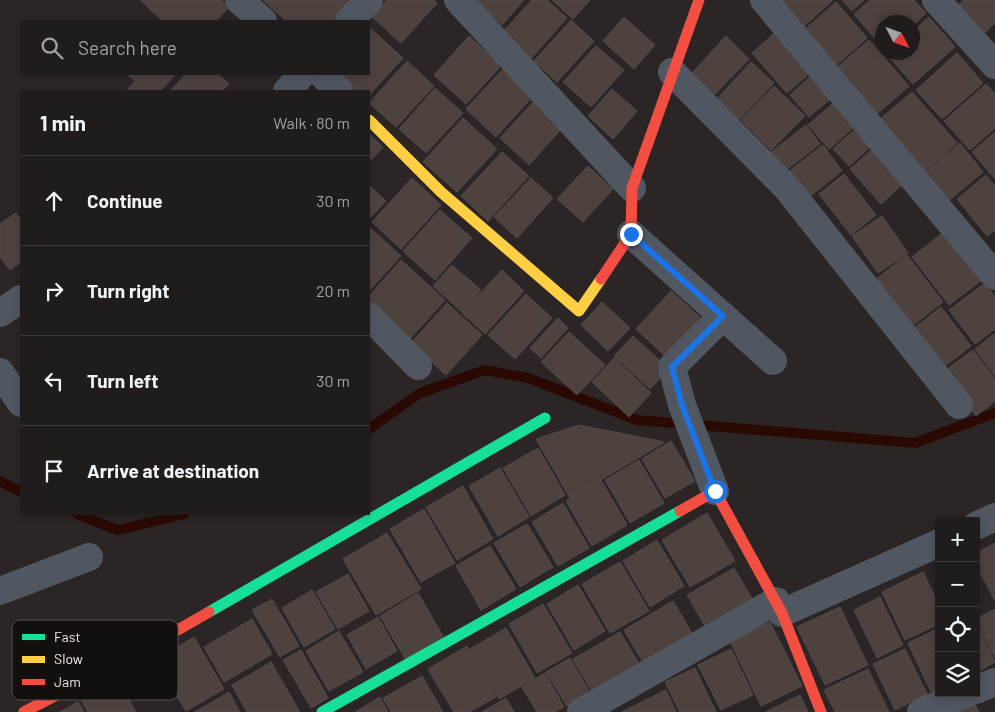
<!DOCTYPE html>
<meta charset="utf-8">
<style>
body{margin:0;font-family:Barlow,sans-serif;background:#282525;color:#f1f3f6}
.controls{position:absolute;right:15px;bottom:15px;display:grid;overflow:hidden;border-radius:0px;box-shadow:0 2px 8px #0003}
.controls button{width:45px;height:45px;display:grid;place-items:center;padding:0;border:0;border-bottom:1px solid #3d3a3b;background:#201c1c;color:#f1f3f6;font:25px sans-serif}
.compass{position:absolute;left:875px;top:15px;width:45px;height:45px;border-radius:50%;background:#201c1c;box-shadow:0 2px 8px #0003;rotate:131deg}
.stop{position:absolute;width:15px;height:15px;margin:-11px;border:4px solid #1a73e8;border-radius:50%;background:#fff}
.stop.end{background:#1a73e8;border-color:#fff;box-shadow:0 1px 5px #0008}
.list{margin:0;padding:0;list-style:none}
h2{display:flex;justify-content:space-between;align-items:center;height:65px;margin:0;padding:0 20px;font-size:21px}
h2 small{font-size:16px;font-weight:400;color:#a2a1a3}
.list li{display:grid;grid-template-columns:32px 1fr auto;gap:15px;align-items:center;box-sizing:border-box;height:90px;padding:0 20px;border-top:1px solid #3d3a3b}
.list b{display:block;font-size:19px;white-space:nowrap}
.list em{font-size:16px;font-style:normal;color:#a2a1a3}
.icon{flex:none;width:28px;height:28px;fill:none;stroke:currentColor;stroke-width:2;stroke-linecap:round;stroke-linejoin:round}
.map{position:relative;flex:none;width:995px;height:712px;overflow:hidden}
.search{position:absolute;background:#201c1c;box-shadow:0 2px 8px #0003;left:20px;top:20px;width:350px;height:55px;display:flex;align-items:center;gap:12px;box-sizing:border-box;padding:0 18px;border-radius:0px;color:#a2a1a3;font-size:19px}
.panel{position:absolute;background:#201c1c;box-shadow:0 2px 8px #0003;left:20px;top:90px;width:350px;height:425px;border-radius:0px}
.map>svg:first-child{display:block}
</style>
<div class="map">
<svg width="995" height="712" viewBox="0 0 995 712">
<rect width="100%" height="100%" fill="#2b2625"/>
<g fill="none" stroke-linecap="round" stroke-linejoin="round">
<g stroke="#2a0903" stroke-width="10">
<path d="M369 429 420 393 485 370 528 378 637 420 915 443 995 413"/>
<path d="M0 481 21 492"/>
<path d="M77 514 118 530 184 514"/>
</g>
</g>
<g fill="#4e423f" stroke="#4f4b4a">
<path d="M140 0H221L229 7 216 21H163Z"/>
<path d="M263 0H347L351 3 334 21H286Z"/>
<path d="M387 0H434L437 3 401 43 372 17Z"/>
<path d="M474 0H524L502 25Z"/>
<path d="M532 0H547L567 18 527 63 498 37Z"/>
<path d="M552 0H590L573 19Z"/>
<path d="M777 0H833L802 28Z"/>
<path d="M842 0H864L852 11Z"/>
<path d="M870 0H914L926 13 912 26V22H882V47L854 14Z"/>
<path d="M964 0H995V23L982 35 956 7Z"/>
<path d="M836 2 867 38 835 66 804 30Z"/>
<path d="M624 17 655 45 634 69 603 41Z"/>
<path d="M929 17 955 47 913 84 887 55 890 52H912V32Z"/>
<path d="M571 20 594 41 557 82 534 61Z"/>
<path d="M369 27 403 58 369 95V91H350L331 74H369Z"/>
<path d="M778 30 813 70 787 93 752 53Z"/>
<path d="M469 36 501 66 466 104 434 75Z"/>
<path d="M726 36 749 59 713 96 691 74Z"/>
<path d="M869 40 909 86 877 114 836 68Z"/>
<path d="M596 46 624 70 591 107 563 82Z"/>
<path d="M957 53 983 83 942 119 916 90Z"/>
<path d="M407 61 434 86 396 127 369 103Z"/>
<path d="M751 62 774 83 735 124 713 103Z"/>
<path d="M503 69 533 96 496 137 466 109Z"/>
<path d="M815 72 835 95 809 117 790 95Z"/>
<path d="M127 74H176L160 91H126L135 81Z"/>
<path d="M186 74H218L229 84 222 91H170Z"/>
<path d="M986 84 995 94V128L970 150 944 121Z"/>
<path d="M774 86 805 116 771 150 741 120Z"/>
<path d="M435 88 463 113 426 153 399 129Z"/>
<path d="M612 89 637 111 613 139 588 116Z"/>
<path d="M912 92 957 143 924 172 879 120Z"/>
<path d="M839 98 860 122 829 149 808 125Z"/>
<path d="M534 101 563 127 529 165 500 138Z"/>
<path d="M463 118 497 149 457 192 423 162Z"/>
<path d="M806 125 820 144 781 174 766 156Z"/>
<path d="M860 125 876 142 849 166 833 149Z"/>
<path d="M995 132V179L972 152Z"/>
<path d="M369 134 383 147 369 162Z"/>
<path d="M960 143 983 172 947 202 923 174Z"/>
<path d="M823 145 842 171 804 201 784 175Z"/>
<path d="M875 147 906 181 881 204 850 169Z"/>
<path d="M502 152 529 176 488 221 461 196Z"/>
<path d="M588 166 613 189 583 222 557 199Z"/>
<path d="M844 174 876 215 851 235 819 194Z"/>
<path d="M986 175 995 186V230L987 236 957 199Z"/>
<path d="M412 178 441 205 401 249 372 222Z"/>
<path d="M531 178 553 198 517 238 494 217Z"/>
<path d="M369 185 386 201 370 218 369 217Z"/>
<path d="M440 210 472 238 435 280 403 251Z"/>
<path d="M16 213 21 220V262L10 270 0 257V224Z"/>
<path d="M882 216 908 253 878 273 852 236Z"/>
<path d="M369 227 401 256 369 291Z"/>
<path d="M945 231 982 280 949 305 912 257Z"/>
<path d="M907 255 943 302 912 326 876 279Z"/>
<path d="M401 260 445 300 409 340 369 304V296Z"/>
<path d="M452 265 481 290 462 312 433 286Z"/>
<path d="M502 270 524 291 485 334 462 313Z"/>
<path d="M985 283 995 297V329L975 344 949 310Z"/>
<path d="M671 291 702 319 667 358 636 329Z"/>
<path d="M526 294 552 318 515 359 488 335Z"/>
<path d="M602 302 630 328 608 351 581 325Z"/>
<path d="M447 303 482 335 446 375 411 343Z"/>
<path d="M941 307 971 346 945 366 915 327Z"/>
<path d="M558 318 568 328 541 358 530 348Z"/>
<path d="M569 332 605 365 577 395 541 362Z"/>
<path d="M995 333V376L975 349Z"/>
<path d="M633 336 669 369 650 389 614 356Z"/>
<path d="M973 350 995 379V401L976 416 943 372Z"/>
<path d="M614 358 651 393 629 417 592 382Z"/>
<path d="M579 425 665 442 570 498 536 439Z"/>
<path d="M671 441 695 481 665 498 642 459Z"/>
<path d="M538 448 565 495 531 516 503 468Z"/>
<path d="M639 460 664 503 630 523 605 480Z"/>
<path d="M500 468 529 517 498 536 469 486Z"/>
<path d="M601 480 627 525 592 546 566 501Z"/>
<path d="M463 486 493 539 457 560 426 507Z"/>
<path d="M563 503 589 548 558 566 532 522Z"/>
<path d="M424 509 455 563 421 582 390 529Z"/>
<path d="M707 513 735 561 690 587 662 540Z"/>
<path d="M527 524 553 567 520 587 494 543Z"/>
<path d="M387 533 421 589 376 615 343 559Z"/>
<path d="M657 540 684 586 650 607 623 561Z"/>
<path d="M995 543V601L976 564V553Z"/>
<path d="M490 546 516 589 481 610 456 566Z"/>
<path d="M620 562 649 611 610 633 582 584Z"/>
<path d="M734 568 753 600 706 628 687 595Z"/>
<path d="M923 572 939 605V624L905 640 882 592Z"/>
<path d="M348 574 369 611 338 629 316 592Z"/>
<path d="M578 585 605 631 574 650 547 604Z"/>
<path d="M312 590 335 629 304 647 282 608Z"/>
<path d="M418 593 444 638 406 660 380 616Z"/>
<path d="M880 597 903 645 877 658 854 610Z"/>
<path d="M272 599 299 646 280 657 252 610Z"/>
<path d="M673 601 693 635 644 664 624 630Z"/>
<path d="M543 604 572 653 537 673 509 624Z"/>
<path d="M840 607 868 665 825 685 797 627Z"/>
<path d="M995 609V658L976 619Z"/>
<path d="M378 617 397 651 366 669 347 635Z"/>
<path d="M252 619 272 654 224 682 204 647Z"/>
<path d="M770 622 802 686 761 706 730 641Z"/>
<path d="M976 623 995 662 976 673Z"/>
<path d="M506 628 535 678 499 699 470 649Z"/>
<path d="M939 628V693L933 696 908 643Z"/>
<path d="M339 631 363 672 329 691 306 651Z"/>
<path d="M620 632 641 667 594 695 573 659Z"/>
<path d="M194 637 224 689 186 711 156 660Z"/>
<path d="M467 646 496 697 469 712H454L428 669Z"/>
<path d="M731 649 753 695 721 710 698 665Z"/>
<path d="M905 649 927 694 895 710 873 664Z"/>
<path d="M301 650 328 698 311 708 283 660Z"/>
<path d="M570 658 590 693 567 706 546 672Z"/>
<path d="M271 662 300 712H247L232 685Z"/>
<path d="M695 668 716 712H680L665 682Z"/>
<path d="M868 669 889 712H835L824 690Z"/>
<path d="M545 673 564 707 555 712H537L522 687Z"/>
<path d="M422 676 443 712H391L383 698Z"/>
<path d="M117 679 136 712H88L81 700Z"/>
<path d="M666 690 676 712H622Z"/>
<path d="M229 692 240 712H195Z"/>
<path d="M800 695 808 712H766Z"/>
<path d="M380 697 388 712H355Z"/>
<path d="M506 698 514 712H482Z"/>
<path d="M78 702 84 712H60Z"/>
<path d="M975 704 979 712H959Z"/>
</g>
<g fill="none" stroke-linecap="round" stroke-linejoin="round">
<g stroke="#515761" stroke-width="28">
<path d="M239 0 263 21"/>
<path d="M458 0 632 188"/>
<path d="M764 0 995 276"/>
<path d="M936 0 995 65"/>
<path d="M349 21 369 0"/>
<path d="M672 72 787 188 959 405"/>
<path d="M322 74 339 91"/>
<path d="M287 91 302 74"/>
<path d="M631 234 773 361"/>
<path d="M0 313 21 299"/>
<path d="M369 316 418 366"/>
<path d="M0 372 21 403"/>
<path d="M715 491 682 405 672 367 723 316"/>
<path d="M976 526 995 517"/>
<path d="M0 591 89 557"/>
<path d="M782 613 939 543"/>
<path d="M976 690 995 682"/>
<path d="M581 712 776 601"/>
<path d="M921 712 968 693"/>
</g>
<g stroke="#16e098" stroke-width="11">
<path d="M209 612 545 418"/>
<path d="M322 712 680 511"/>
</g>
<path stroke="#ffcf43" stroke-width="11" d="M369 120 441 192 579 311 601 279"/>
<g stroke="#f24e42" stroke-width="11">
<path d="M601 279 631 234 632 188 699 0"/>
<path d="M680 511 715 491 782 613 821 712"/>
<path d="M24 712 136 654 209 612"/>
</g>
</g>
<g fill="none" stroke-linecap="round" stroke-linejoin="round">
<path stroke="#1a73e8" stroke-width="6" d="M631 234 723 316 672 367 682 405 715 491"/>
</g>
<rect x="12" y="620" width="166" height="80" rx="8" fill="#130f0e" stroke="#55504f" stroke-width="1"/>
<rect x="22" y="634" width="23" height="6" fill="#16e098"/>
<rect x="22" y="656" width="23" height="7" fill="#ffcf43"/>
<rect x="22" y="679" width="23" height="6" fill="#f24e42"/>
<g font-size="14" fill="#eee9e7">
<text x="54" y="642">Fast</text>
<text x="54" y="664">Slow</text>
<text x="54" y="687">Jam</text>
</g>
</svg>
<div class="controls">
<button>+</button>
<button>−</button>
<button><svg class="icon" aria-label="locate" viewBox="0 0 24 24"><circle cx="12" cy="12" r="6"/><path d="M12 2v4M12 18v4M2 12h4M18 12h4"/></svg></button>
<button><svg class="icon" aria-label="layers" viewBox="0 0 24 24"><path d="M12 4l9 5-9 5-9-5zM3 14l9 5 9-5"/></svg></button>
</div>
<svg class="compass" viewBox="-18 -18 36 36"><path d="M0-13l5 13h-10z" fill="#e53935"/><path d="M0 13l5-13h-10z" fill="#a2a1a3"/></svg>
<div class="stop" style="left:715px;top:491px"></div>
<div class="stop end" style="left:631px;top:234px"></div>
<div class="search"><svg class="icon" aria-label="search" viewBox="0 0 24 24"><circle cx="10" cy="10" r="6"/><path d="M15 15l6 6"/></svg>Search here</div>
<section class="panel">
<h2>1 min<small>Walk · 80 m</small></h2>
<ul class="list">
<li><svg class="icon" aria-label="ahead" viewBox="0 0 24 24"><path d="M12 20V5M6 11l6-6 6 6"/></svg><div><b>Continue</b></div><em>30 m</em></li>
<li><svg class="icon" aria-label="right" viewBox="0 0 24 24"><path d="M7 20v-9h11M14 6l5 5-5 5"/></svg><div><b>Turn right</b></div><em>20 m</em></li>
<li><svg class="icon" aria-label="left" viewBox="0 0 24 24"><path d="M17 20v-9H6M10 6l-5 5 5 5"/></svg><div><b>Turn left</b></div><em>30 m</em></li>
<li><svg class="icon" aria-label="arrive" viewBox="0 0 24 24"><path d="M6 21V4h12l-3 4 3 4H6"/></svg><div><b>Arrive at destination</b></div></li>
</ul>
</section>
</div>
